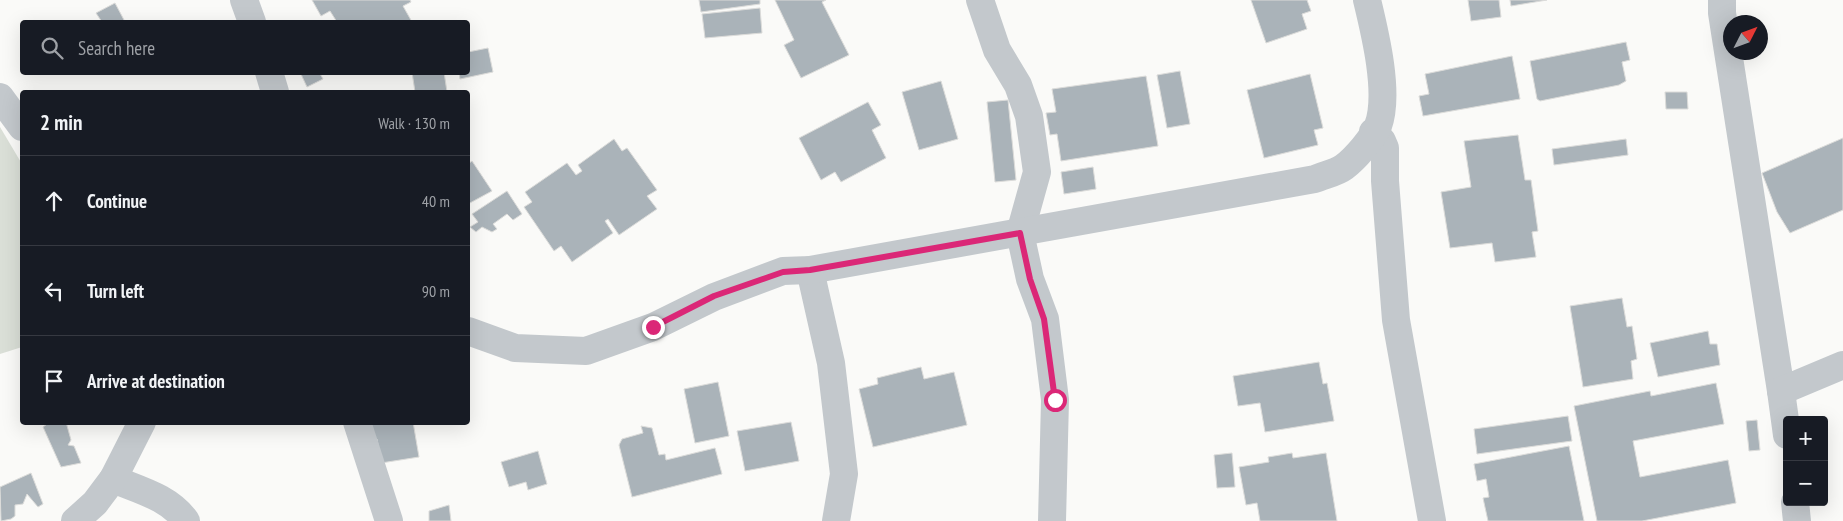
<!DOCTYPE html>
<meta charset="utf-8">
<style>
body{margin:0;font-family:"PT Sans Narrow",sans-serif;background:#20242c;color:#f1f3f6}
.controls{position:absolute;right:15px;bottom:15px;display:grid;overflow:hidden;border-radius:5px;box-shadow:0 5px 20px #0002}
.controls button{width:45px;height:45px;display:grid;place-items:center;padding:0;border:0;border-bottom:1px solid #363941;background:#171b24;color:#f1f3f6;font:25px sans-serif}
.compass{position:absolute;left:1723px;top:15px;width:45px;height:45px;border-radius:50%;background:#171b24;box-shadow:0 5px 20px #0002;rotate:48deg}
.stop{position:absolute;width:15px;height:15px;margin:-11px;border:4px solid #db2777;border-radius:50%;background:#fff}
.stop.end{background:#db2777;border-color:#fff;box-shadow:0 1px 5px #0008}
.list{margin:0;padding:0;list-style:none}
h2{display:flex;justify-content:space-between;align-items:center;height:65px;margin:0;padding:0 20px;font-size:21px}
h2 small{font-size:16px;font-weight:400;color:#9ea1a6}
.list li{display:grid;grid-template-columns:32px 1fr auto;gap:15px;align-items:center;box-sizing:border-box;height:90px;padding:0 20px;border-top:1px solid #363941}
.list b{display:block;font-size:19px;white-space:nowrap}
.list em{font-size:16px;font-style:normal;color:#9ea1a6}
.icon{flex:none;width:28px;height:28px;fill:none;stroke:currentColor;stroke-width:2;stroke-linecap:round;stroke-linejoin:round}
.map{position:relative;flex:none;width:1843px;height:521px;overflow:hidden}
.search{position:absolute;background:#171b24;box-shadow:0 5px 20px #0002;left:20px;top:20px;width:450px;height:55px;display:flex;align-items:center;gap:12px;box-sizing:border-box;padding:0 18px;border-radius:5px;color:#9ea1a6;font-size:19px}
.panel{position:absolute;background:#171b24;box-shadow:0 5px 20px #0002;left:20px;top:90px;width:450px;height:335px;border-radius:5px}
.map>svg:first-child{display:block}
</style>
<div class="map">
<svg width="1843" height="521" viewBox="0 0 1843 521">
<rect width="100%" height="100%" fill="#fafaf8"/>
<path fill="#dadfd7" d="M0 127 22 164V347L0 354Z"/>
<g fill="#aab3b9" stroke="#dcdcda">
<path d="M312 0H410L411 2 403 6 412 22H337L330 11 321 16Z"/>
<path d="M699 0H760V4L701 12Z"/>
<path d="M775 0H826L822 2 849 55 801 78 784 45 794 40Z"/>
<path d="M1251 0H1307L1311 11 1302 14 1307 29 1266 43Z"/>
<path d="M1468 0H1499L1501 17 1471 21Z"/>
<path d="M1510 0H1547L1511 6Z"/>
<path d="M115 3 124 20 119 22H102L96 13Z"/>
<path d="M760 8 762 33 705 38 702 14Z"/>
<path d="M1626 42 1630 60 1622 62 1626 81 1619 85 1540 101 1537 99 1530 61Z"/>
<path d="M488 48 493 72 460 79 459 72H468V52Z"/>
<path d="M1512 56 1520 99 1423 116 1419 96 1429 94 1425 74Z"/>
<path d="M1180 71 1190 124 1167 128 1157 75Z"/>
<path d="M300 72H319L323 79 307 87Z"/>
<path d="M412 72H444L447 92H415Z"/>
<path d="M1310 74 1323 128 1314 130 1318 145 1264 158 1247 90Z"/>
<path d="M1146 76 1158 146 1061 161 1057 134 1050 135 1046 113 1056 112 1052 89Z"/>
<path d="M941 81 958 139 919 150 902 92Z"/>
<path d="M1665 92H1687L1688 109H1666Z"/>
<path d="M1008 100 1016 180 995 182 987 102Z"/>
<path d="M868 102 881 125 872 130 886 158 841 182 835 172 821 180 799 138Z"/>
<path d="M1518 135 1525 180H1531L1538 231 1532 232 1536 257 1495 262 1492 243 1450 248 1441 192 1471 187 1464 141Z"/>
<path d="M1843 138V210L1790 233 1777 212 1762 173Z"/>
<path d="M614 139 622 151 627 148 657 190 647 196 657 209 619 235 608 219 605 221 613 233 572 262 561 246 554 251 524 207 532 202 525 192 567 163 576 175 582 171 578 165Z"/>
<path d="M1626 139 1628 155 1554 165 1552 149Z"/>
<path d="M472 161 492 191 468 204V164Z"/>
<path d="M1093 167 1096 189 1064 194 1061 172Z"/>
<path d="M507 191 522 214 513 220 507 214 493 224 497 229 492 232 482 227 476 232 470 227 478 222 472 214Z"/>
<path d="M1622 298 1627 327 1632 326 1637 359 1631 361 1633 379 1583 387 1570 306Z"/>
<path d="M1708 331 1710 344H1717L1720 365 1658 377 1650 343Z"/>
<path d="M1319 362 1323 384 1327 383 1334 421 1265 432 1260 403 1238 406 1233 376Z"/>
<path d="M921 367 924 379 954 372 967 425 873 447 859 389 878 384 877 378Z"/>
<path d="M718 382 729 436 695 443 684 389Z"/>
<path d="M1716 383 1724 424 1633 441 1640 477 1728 460 1736 503 1642 521H1597L1574 406 1650 391 1651 396Z"/>
<path d="M1568 416 1572 441 1477 454 1474 429Z"/>
<path d="M1757 420 1760 450 1749 451 1746 421Z"/>
<path d="M50 422H66L71 440 68 445 74 446 81 463 61 467 43 427Z"/>
<path d="M370 422H413L419 457 381 463 377 439 371 437Z"/>
<path d="M791 422 799 461 745 471 737 431Z"/>
<path d="M641 426 652 428 659 455 665 454 666 460 715 448 722 474 632 497 619 445 622 439 643 433Z"/>
<path d="M1569 446 1584 521H1488L1483 498 1489 497 1486 479 1477 481 1474 464Z"/>
<path d="M538 451 547 484 528 490 526 482 509 487 501 462Z"/>
<path d="M1232 453 1235 487 1217 488 1214 455Z"/>
<path d="M1292 453 1293 458 1326 453 1337 521H1260L1257 503 1246 505 1239 467 1269 462 1268 457Z"/>
<path d="M31 473 43 504 38 507 27 494 23 504 15 505V516L11 519 1 521 0 487Z"/>
<path d="M449 505 451 521H429V511Z"/>
</g>
<g fill="none" stroke-linecap="round" stroke-linejoin="round">
<g stroke="#c3c8cc" stroke-width="28">
<path d="M244 0 252 22"/>
<path d="M980 0 997 50 1018 85 1029 116 1037 172 1020 233 1030 279 1045 319 1055 400 1052 521"/>
<path d="M1722 0V13L1781 391 1787 435"/>
<path d="M269 72 275 92"/>
<path d="M0 97 22 127"/>
<path d="M1373 132 1382 141 1385 148V181L1396 320 1432 521"/>
<path d="M810 270 831 363 844 474 836 521"/>
<path d="M468 331 515 348 586 351 653 327 714 297 783 271 810 270 1315 179C1324 175 1336 173 1344 167 1355 159 1373 138 1378 126 1390 94 1375 33 1367 0"/>
<path d="M1781 391 1843 365"/>
<path d="M357 422 389 521"/>
<path d="M113 479C139 490 169 497 186 521"/>
<path d="M1795 502 1797 521"/>
<path d="M75 521 95 503 113 479 142 422"/>
</g>
</g>
<g fill="none" stroke-linecap="round" stroke-linejoin="round">
<path stroke="#db2777" stroke-width="6" d="M653 327 714 296 783 272 810 270 1020 233 1030 279 1044 319 1055 400"/>
</g>
</svg>
<div class="controls">
<button>+</button>
<button>−</button>
</div>
<svg class="compass" viewBox="-18 -18 36 36"><path d="M0-13l5 13h-10z" fill="#e53935"/><path d="M0 13l5-13h-10z" fill="#9ea1a6"/></svg>
<div class="stop" style="left:1055px;top:400px"></div>
<div class="stop end" style="left:653px;top:327px"></div>
<div class="search"><svg class="icon" aria-label="search" viewBox="0 0 24 24"><circle cx="10" cy="10" r="6"/><path d="M15 15l6 6"/></svg>Search here</div>
<section class="panel">
<h2>2 min<small>Walk · 130 m</small></h2>
<ul class="list">
<li><svg class="icon" aria-label="ahead" viewBox="0 0 24 24"><path d="M12 20V5M6 11l6-6 6 6"/></svg><div><b>Continue</b></div><em>40 m</em></li>
<li><svg class="icon" aria-label="left" viewBox="0 0 24 24"><path d="M17 20v-9H6M10 6l-5 5 5 5"/></svg><div><b>Turn left</b></div><em>90 m</em></li>
<li><svg class="icon" aria-label="arrive" viewBox="0 0 24 24"><path d="M6 21V4h12l-3 4 3 4H6"/></svg><div><b>Arrive at destination</b></div></li>
</ul>
</section>
</div>
